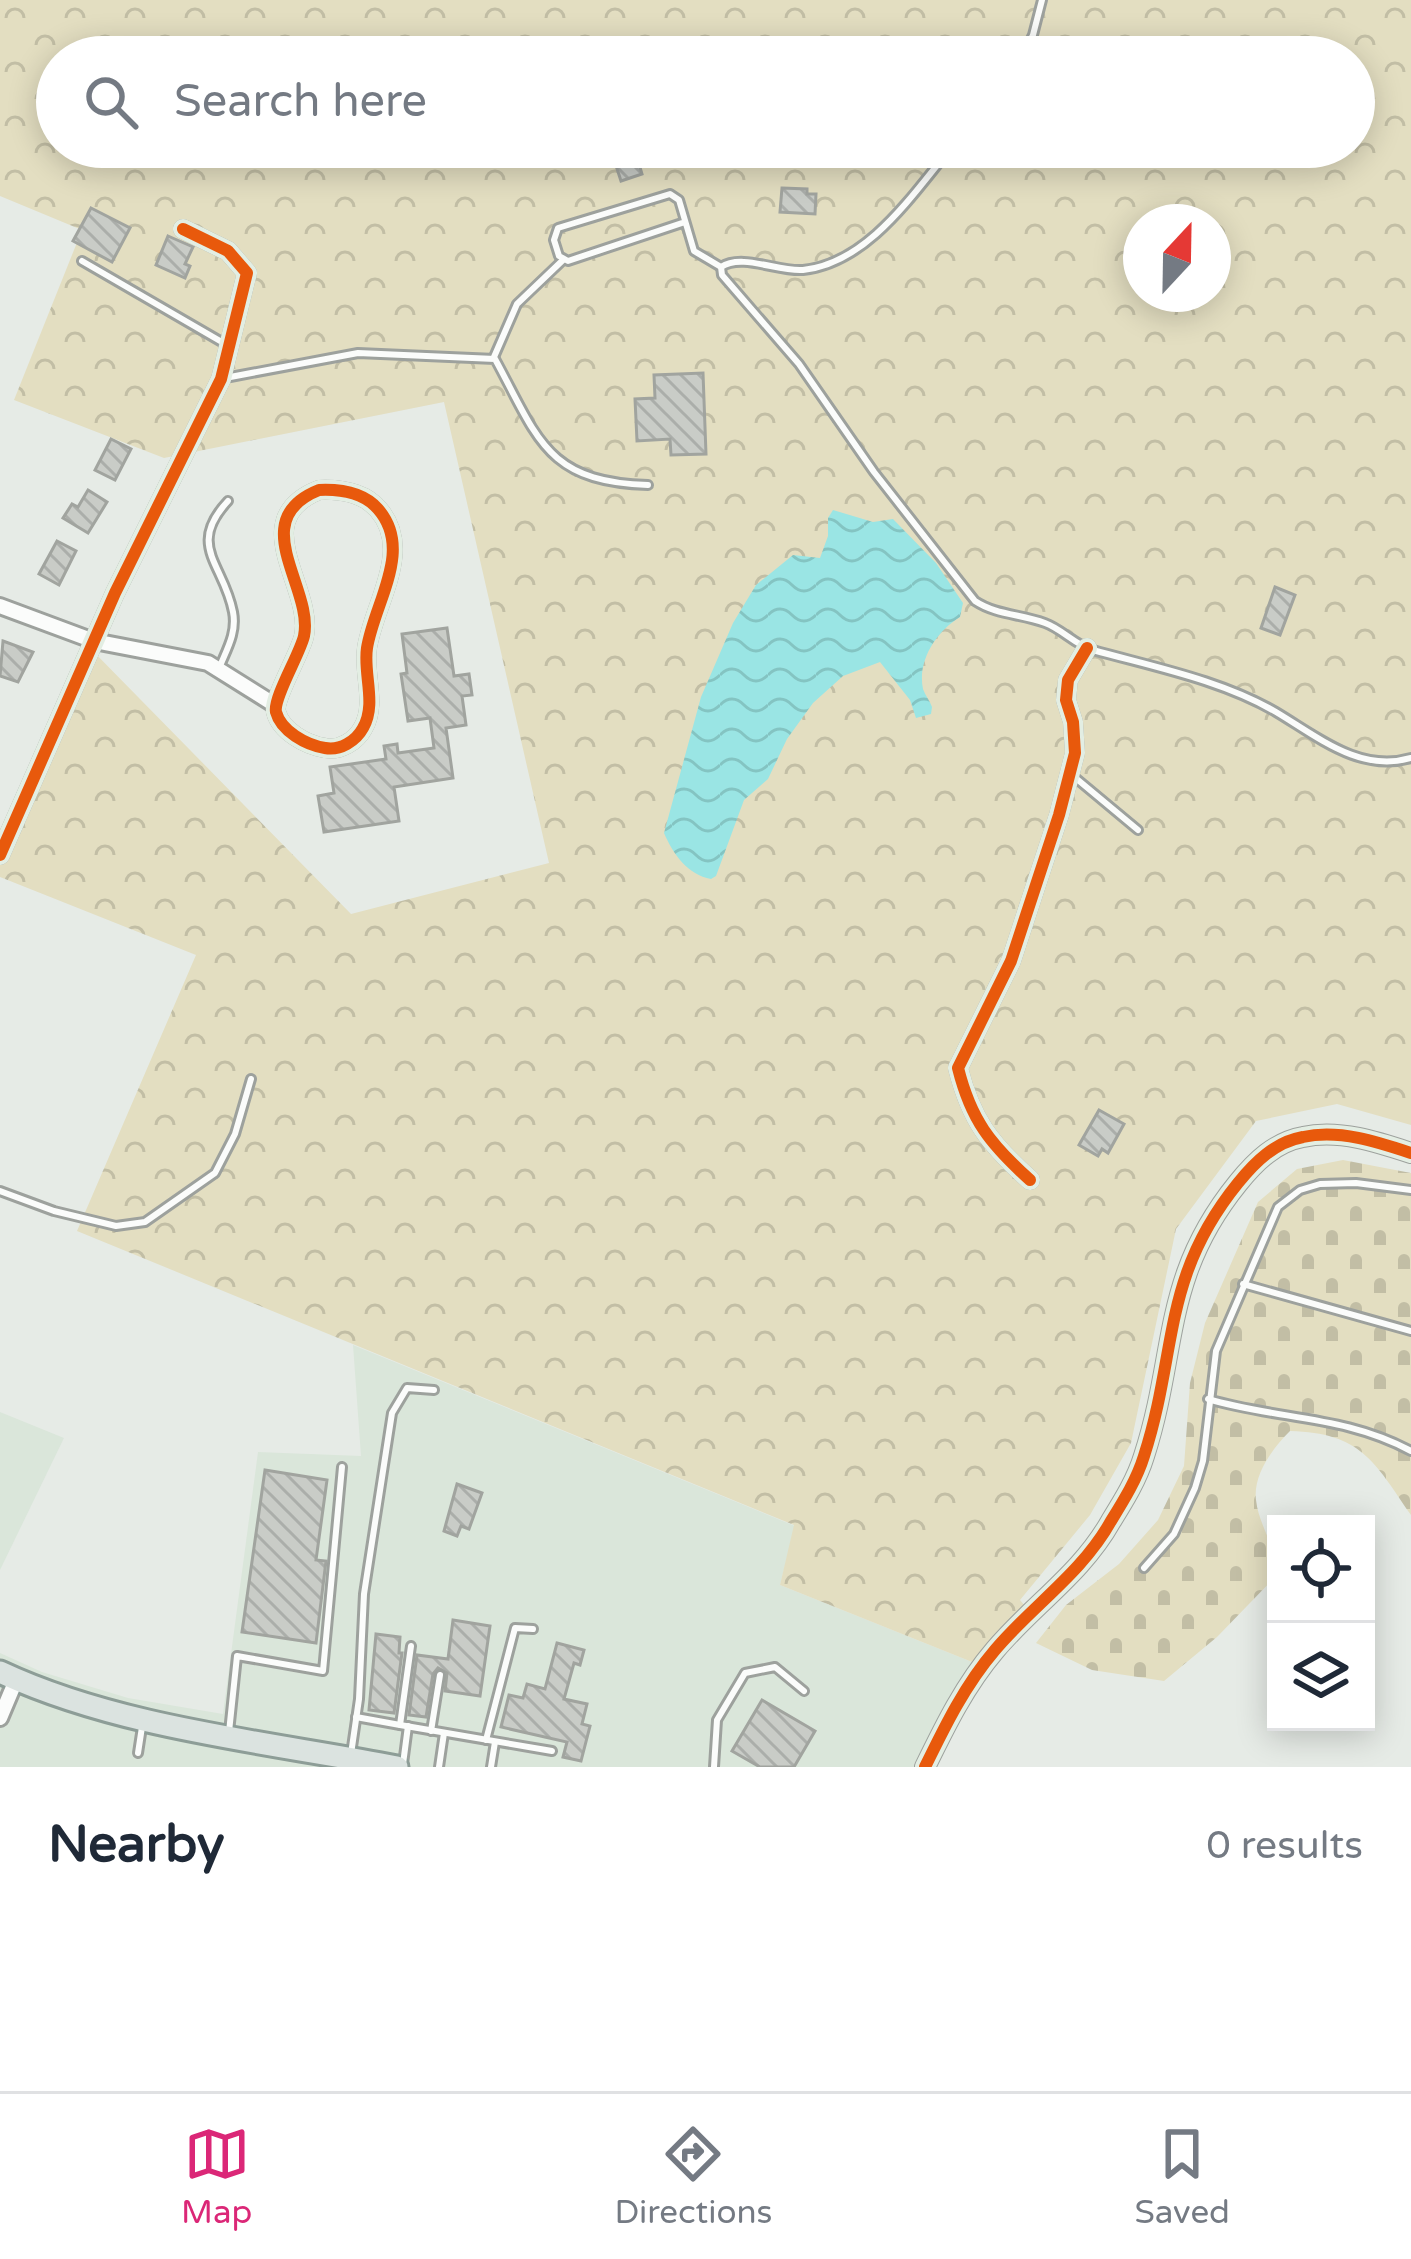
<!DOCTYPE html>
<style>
body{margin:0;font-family:"Varela Round",sans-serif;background:#f2f2f3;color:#1f2937}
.controls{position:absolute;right:36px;bottom:36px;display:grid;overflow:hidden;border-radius:0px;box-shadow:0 6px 30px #0003}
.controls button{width:108px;height:108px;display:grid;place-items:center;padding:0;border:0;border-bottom:3px solid #e0e1e3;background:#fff;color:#1f2937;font:60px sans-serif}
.compass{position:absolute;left:1123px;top:204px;width:108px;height:108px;border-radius:50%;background:#fff;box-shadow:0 6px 30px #0003;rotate:22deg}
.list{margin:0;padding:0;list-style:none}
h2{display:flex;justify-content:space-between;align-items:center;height:156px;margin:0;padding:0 48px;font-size:51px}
h2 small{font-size:39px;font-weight:400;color:#747a83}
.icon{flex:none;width:66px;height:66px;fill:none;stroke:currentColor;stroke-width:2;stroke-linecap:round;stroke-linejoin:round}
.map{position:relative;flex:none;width:1411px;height:1767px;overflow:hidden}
.search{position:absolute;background:#fff;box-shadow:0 6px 30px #0003;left:36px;right:36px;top:36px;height:132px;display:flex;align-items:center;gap:30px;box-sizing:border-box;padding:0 42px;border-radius:66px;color:#747a83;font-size:45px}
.sheet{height:324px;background:#fff}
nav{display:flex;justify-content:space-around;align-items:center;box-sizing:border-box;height:168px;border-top:3px solid #e0e1e3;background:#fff;font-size:33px;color:#747a83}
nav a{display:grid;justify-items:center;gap:6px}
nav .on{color:#db2777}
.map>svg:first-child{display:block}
</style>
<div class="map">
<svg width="1411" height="1767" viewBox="0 0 1411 1767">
<defs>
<pattern id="forest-crowns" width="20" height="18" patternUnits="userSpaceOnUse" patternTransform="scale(3)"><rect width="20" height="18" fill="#e3dec1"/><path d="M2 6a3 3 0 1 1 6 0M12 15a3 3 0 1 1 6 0" fill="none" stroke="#c2bea5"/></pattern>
<pattern id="cemetery-stones" width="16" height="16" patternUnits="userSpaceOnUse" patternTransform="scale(3)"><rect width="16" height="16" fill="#e3dec1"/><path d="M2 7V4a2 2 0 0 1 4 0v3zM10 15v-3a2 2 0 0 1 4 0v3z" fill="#c2bea5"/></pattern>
<pattern id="water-waves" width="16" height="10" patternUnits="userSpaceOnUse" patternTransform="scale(3)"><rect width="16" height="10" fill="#9ae5e4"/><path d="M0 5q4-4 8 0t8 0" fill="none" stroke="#84c4c2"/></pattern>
<pattern id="building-back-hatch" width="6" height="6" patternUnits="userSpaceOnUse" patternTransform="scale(3)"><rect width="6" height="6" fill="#c9ccc7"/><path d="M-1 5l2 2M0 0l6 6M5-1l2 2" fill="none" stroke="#abaeaa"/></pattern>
</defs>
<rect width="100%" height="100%" fill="#e6ebe6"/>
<g fill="#dae6da">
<path d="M353 1345 795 1526 780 1585 992 1670 932 1743 921 1767H0V1653L42 1672 128 1698 223 1714 258 1452 361 1456Z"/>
<path d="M0 1412 64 1438 0 1570Z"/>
</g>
<path fill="url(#forest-crowns)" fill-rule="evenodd" d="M0 0H1411V1125L1337 1104 1256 1121 1176 1229 1131 1443 1090 1515 1020 1600 1034 1617 992 1670 780 1585 794 1525 77 1231 196 955 0 877V856L86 644 351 914 549 863 444 402 164 458 14 400 82 230 0 196ZM57 57H1354V147H57ZM1141 222H1213V294H1141Z"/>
<path fill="url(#cemetery-stones)" d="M1343 1160 1411 1173V1515C1374 1461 1361 1433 1290 1431 1273 1448 1253 1474 1256 1500 1259 1527 1276 1543 1276 1576L1217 1637 1164 1681 1092 1670 1036 1643 1066 1605 1119 1564 1158 1520 1184 1466 1190 1383 1205 1323 1258 1202 1297 1169Z"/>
<path fill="url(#water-waves)" d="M833 510 873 522 893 519 936 563 963 603 960 617C937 631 917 660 923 689 925 695 930 701 932 707L931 714 916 718 910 700 880 662 843 676 813 703 787 739 768 779 744 800 716 876 711 879C688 875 673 854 664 833L701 697 733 623 756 585 793 555 820 558 828 536V518Z"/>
<g fill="url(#building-back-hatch)" stroke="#a1a49f" stroke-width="3">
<path d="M610 147H634L642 174 621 181Z"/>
<path d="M782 188 807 189V194H816L815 214 780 212Z"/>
<path d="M91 208 130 228 112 262 73 241Z"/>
<path d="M168 236 193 247 185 264 190 266 185 278 156 265Z"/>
<path d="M703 373 706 454 671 455 670 439 637 441 635 399 655 398 654 375Z"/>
<path d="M111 439 131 449 115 480 95 470Z"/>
<path d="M88 490 107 502 88 533 63 518 72 504 78 507Z"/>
<path d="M57 541 76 551 59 585 39 574Z"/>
<path d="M1275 587 1295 595 1280 635 1261 628Z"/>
<path d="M447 628 454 676 469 674 472 695 462 696 466 725 446 728 453 778 394 787 399 821 324 832 318 796 334 793 330 767 386 759 384 746 397 744 398 753 434 748 430 718 408 721 401 674 407 673 402 634Z"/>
<path d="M3 641 33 652 18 682 0 676Z"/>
<path d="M1099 1110 1124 1124 1108 1153 1102 1149 1098 1156 1079 1145Z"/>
<path d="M265 1470 327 1480 316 1560 326 1561 316 1643 242 1632Z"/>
<path d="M457 1484 482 1493 469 1529 461 1526 457 1536 444 1531Z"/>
<path d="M453 1620 490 1626 480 1696 445 1691 447 1673 438 1668 433 1674 426 1717 409 1715 417 1655 448 1659Z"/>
<path d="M376 1634 400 1637 399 1653H402L394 1713 369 1710Z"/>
<path d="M557 1643 584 1650 580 1665 574 1663 564 1699 587 1704 582 1724 590 1726 581 1761 563 1757 567 1742 501 1727 509 1695 523 1698 527 1684 545 1689Z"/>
<path d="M762 1700 815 1731 794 1767H760L732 1751Z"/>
</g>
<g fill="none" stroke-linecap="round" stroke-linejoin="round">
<defs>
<g id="service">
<path d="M1022 57 1033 35 1042 0"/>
<path d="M952 147C914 192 869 263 803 270 778 272 742 253 721 267L722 275 799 364 874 472 975 601C996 615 1021 614 1045 623 1062 629 1075 645 1093 650 1154 667 1221 680 1276 712 1318 737 1360 773 1411 758"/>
<path d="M685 222 568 261 559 256 554 240 558 228 670 194 679 200 694 251 721 267"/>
<path d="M82 261 227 345"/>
<path d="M494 357 517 304 563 260"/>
<path d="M225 378 358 353 495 359C538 438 546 482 648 485"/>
<path d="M220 666C227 649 237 632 233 612 224 564 186 546 228 501"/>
<path d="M1072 775 1138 830"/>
<path d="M0 1191 54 1211 116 1226 145 1222 215 1173 235 1134 251 1079"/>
<path d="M1243 1284 1411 1331"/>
<path d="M1208 1399C1279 1420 1344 1415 1411 1451"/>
<path d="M1144 1568 1174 1534 1195 1488 1203 1461 1216 1351 1278 1207 1300 1190 1320 1184 1356 1183 1411 1190"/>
<path d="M411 1646 400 1725 552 1751"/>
<path d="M356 1717 400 1725"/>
<path d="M431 1731 440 1675"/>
<path d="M229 1732 237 1656 323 1671 342 1467"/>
<path d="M486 1740 515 1628 533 1629"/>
<path d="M138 1753 142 1727"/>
<path d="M351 1754 359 1699 364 1594 392 1413 407 1388 434 1390"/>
<path d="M403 1764 408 1726"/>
<path d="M439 1767 444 1733"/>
<path d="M491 1767 495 1742"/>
<path d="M714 1767 717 1720 745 1673 775 1667 804 1691"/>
</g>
<g id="minor">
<path d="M319 490C341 489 363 492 378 509 414 550 374 603 367 648 363 674 377 704 363 728 356 741 340 751 325 748 306 745 281 731 276 712 273 698 300 654 304 636 314 588 244 520 319 490Z"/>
<path d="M0 606 94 641 208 663 275 705"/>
<path d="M0 855 115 593 221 379 247 273 228 251 183 229"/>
<path d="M1030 1180C990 1144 971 1120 958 1068L1011 961 1059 815 1075 753 1073 722 1066 700 1068 680 1087 648"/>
<path d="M0 1718 16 1680"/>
</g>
<path id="tertiary" d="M925 1767C945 1726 965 1685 995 1650 1033 1605 1082 1573 1111 1521 1124 1500 1137 1479 1144 1456 1178 1351 1161 1278 1238 1183 1255 1162 1275 1142 1303 1137 1339 1129 1378 1142 1411 1153"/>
<path id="primary" d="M0 1672C119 1728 268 1742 397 1767"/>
</defs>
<use href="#service" stroke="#9da19d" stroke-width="12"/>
<use href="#minor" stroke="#9da19d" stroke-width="20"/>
<use href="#tertiary" stroke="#9da19d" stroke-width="22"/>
<use href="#primary" stroke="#8d9d97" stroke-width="27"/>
<use href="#service" stroke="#fbfcfb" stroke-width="6"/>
<use href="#minor" stroke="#fbfcfb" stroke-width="14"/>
<use href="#tertiary" stroke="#fbfcfb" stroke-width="16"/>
<use href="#primary" stroke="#dbe3e0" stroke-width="21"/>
<defs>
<g id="cycleway">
<path d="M319 490C341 489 363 492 378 509 414 550 374 603 367 648 363 674 377 704 363 728 356 741 340 751 325 748 306 745 281 731 276 712 273 698 300 654 304 636 314 588 244 520 319 490Z"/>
<path d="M0 855 115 593 221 379 247 273 228 251 183 229"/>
<path d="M1030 1180C990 1144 971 1120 958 1068L1011 961 1059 815 1075 753 1073 722 1066 700 1068 680 1087 648"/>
<path d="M925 1767C945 1726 965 1685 995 1650 1033 1605 1082 1573 1111 1521 1124 1500 1137 1479 1144 1456 1178 1351 1161 1278 1238 1183 1255 1162 1275 1142 1303 1137 1339 1129 1378 1142 1411 1153"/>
</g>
</defs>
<use href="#cycleway" stroke="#e3eee3" stroke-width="20"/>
<use href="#cycleway" stroke="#e8590c" stroke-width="12"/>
</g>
</svg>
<div class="controls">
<button><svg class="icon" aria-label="locate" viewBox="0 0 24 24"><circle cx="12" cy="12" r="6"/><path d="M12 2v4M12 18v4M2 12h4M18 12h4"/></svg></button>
<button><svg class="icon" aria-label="layers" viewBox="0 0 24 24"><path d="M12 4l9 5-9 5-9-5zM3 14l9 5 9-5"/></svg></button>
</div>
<svg class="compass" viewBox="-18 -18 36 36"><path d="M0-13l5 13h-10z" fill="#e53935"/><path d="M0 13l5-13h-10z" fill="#747a83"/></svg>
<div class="search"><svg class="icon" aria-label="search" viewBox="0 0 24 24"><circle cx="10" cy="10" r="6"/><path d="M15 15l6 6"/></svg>Search here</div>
</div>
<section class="sheet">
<h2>Nearby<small>0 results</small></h2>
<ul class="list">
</ul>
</section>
<nav>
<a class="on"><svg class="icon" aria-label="map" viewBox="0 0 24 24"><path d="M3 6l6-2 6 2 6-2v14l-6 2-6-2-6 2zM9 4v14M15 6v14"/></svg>Map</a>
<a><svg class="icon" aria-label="directions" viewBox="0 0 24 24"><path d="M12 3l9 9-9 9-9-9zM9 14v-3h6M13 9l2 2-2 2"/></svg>Directions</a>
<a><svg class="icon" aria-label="saved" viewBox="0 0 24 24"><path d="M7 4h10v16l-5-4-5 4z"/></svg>Saved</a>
</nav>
